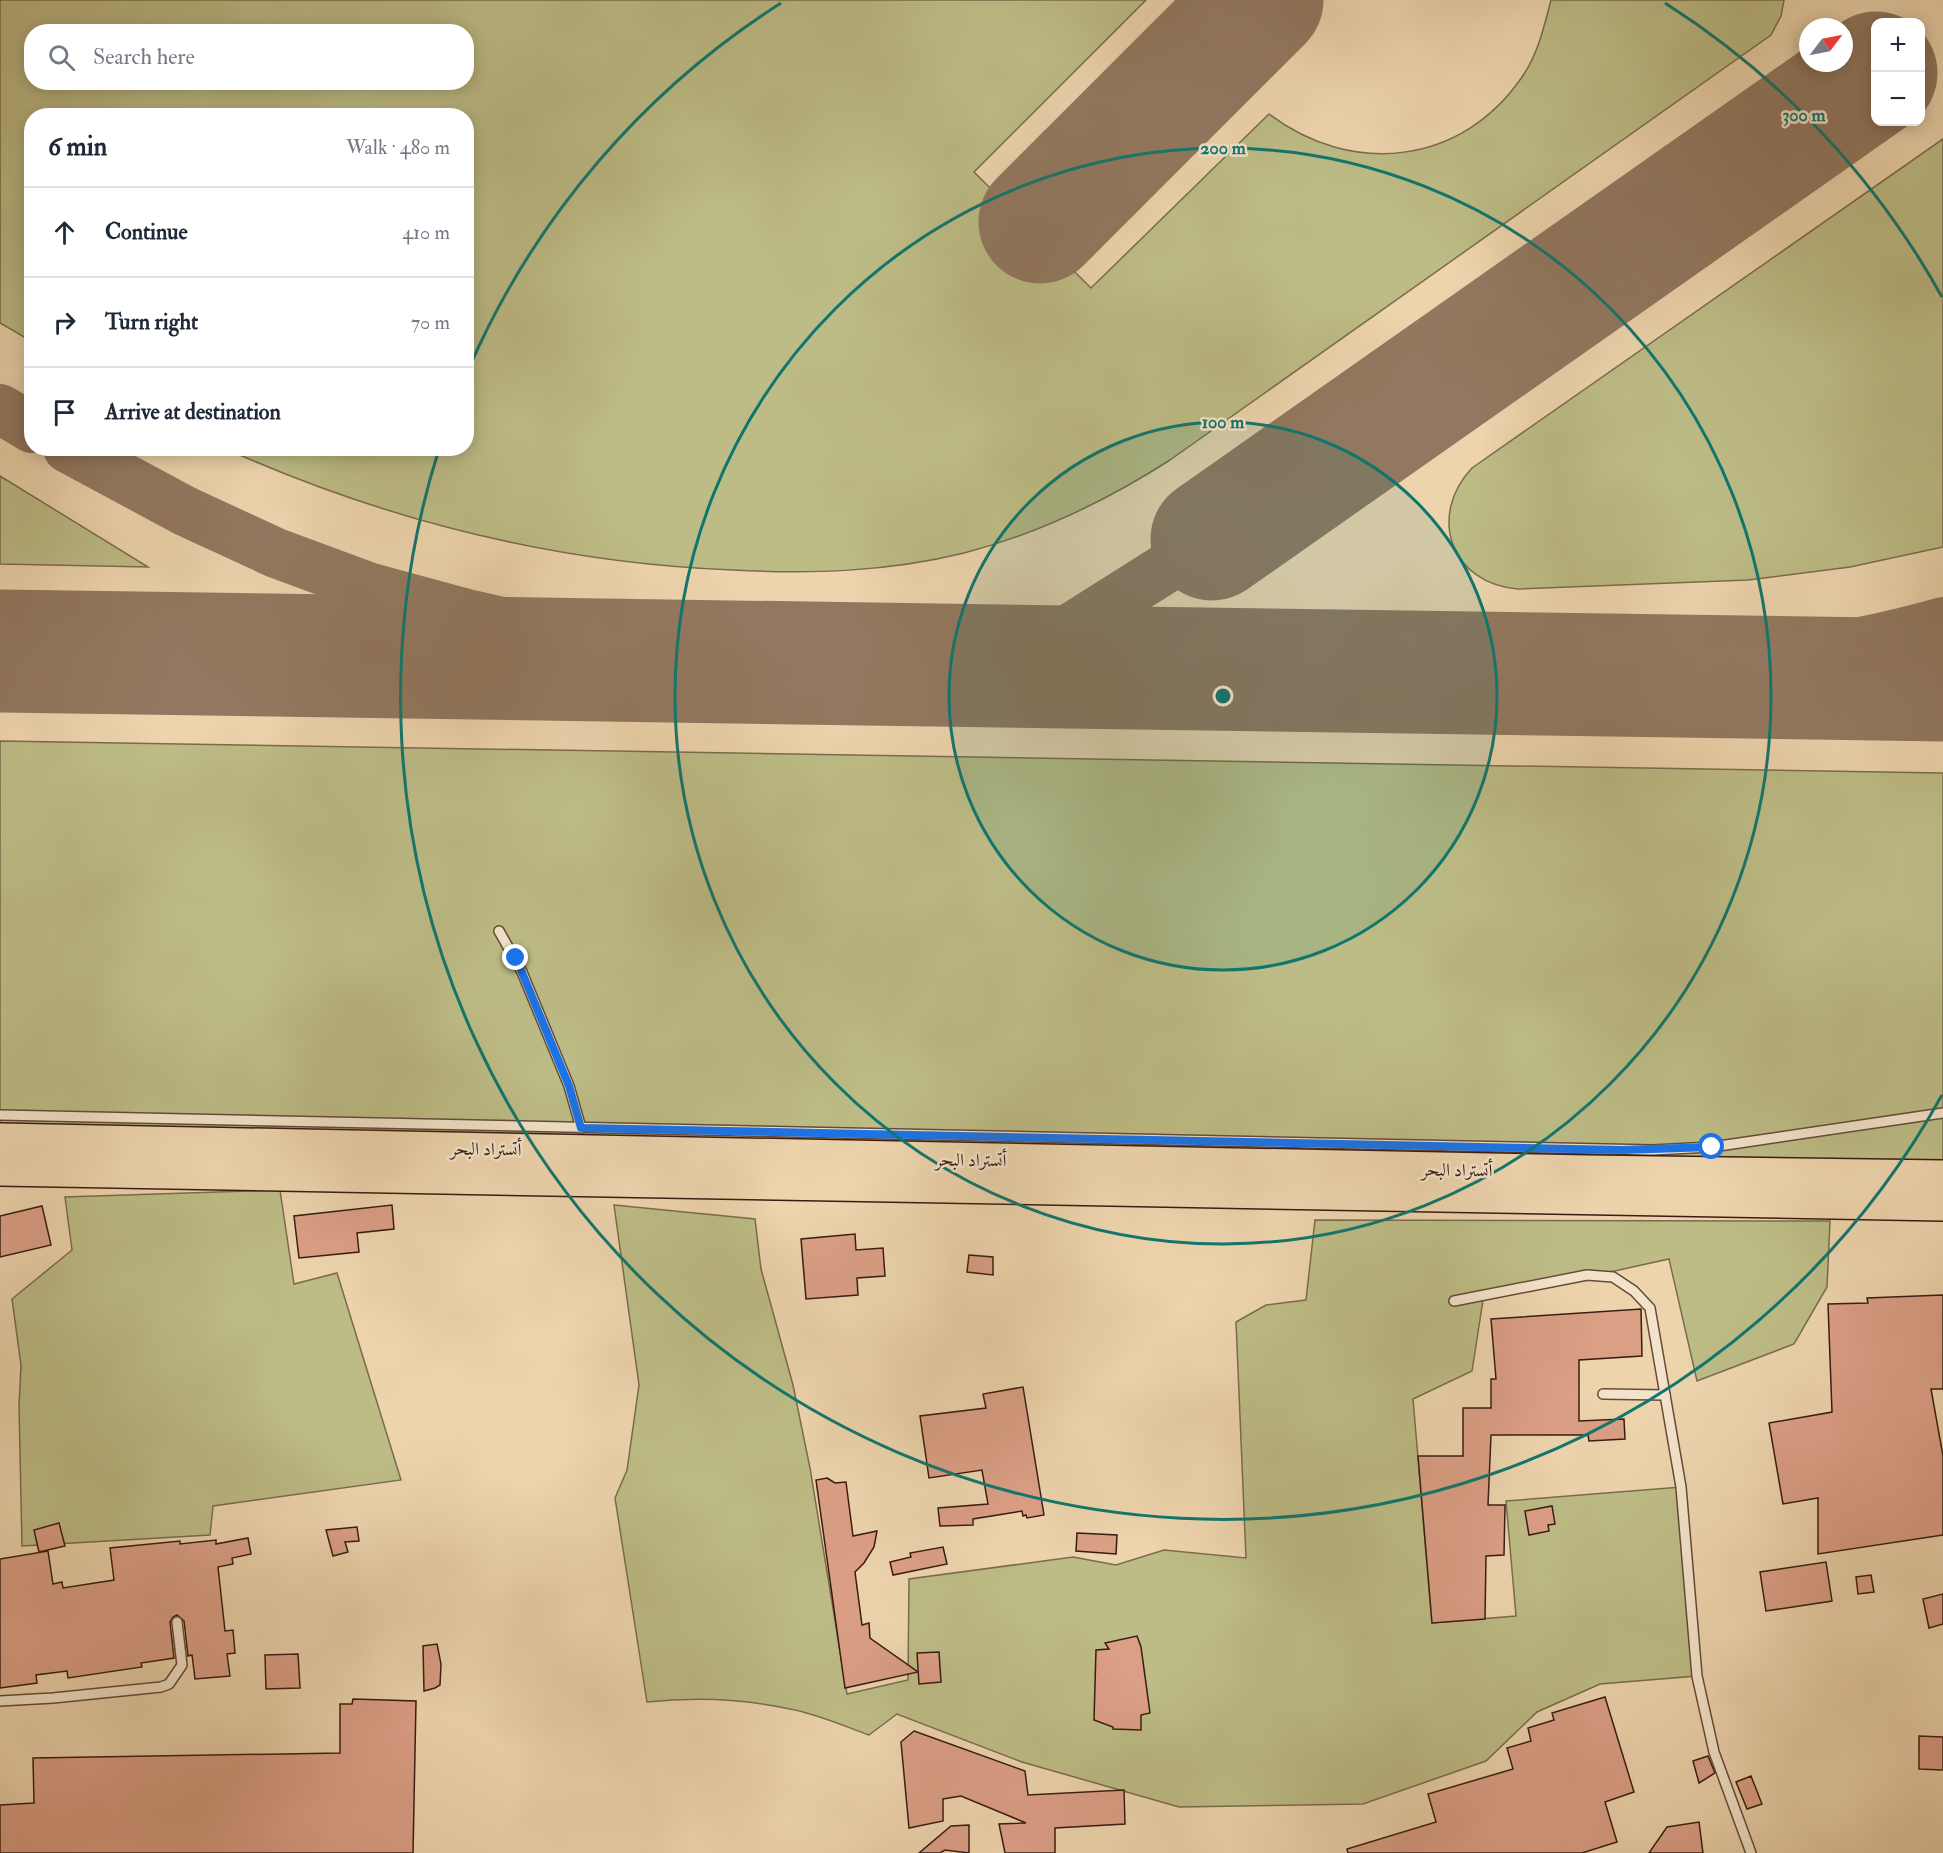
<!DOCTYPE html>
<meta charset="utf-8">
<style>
body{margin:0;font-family:"IM FELL Double Pica",Amiri,serif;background:#f2f2f3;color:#1f2937}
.controls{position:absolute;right:18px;top:18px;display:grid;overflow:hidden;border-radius:12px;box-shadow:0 3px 15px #0003}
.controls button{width:54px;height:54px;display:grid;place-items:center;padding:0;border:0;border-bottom:2px solid #e0e1e3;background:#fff;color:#1f2937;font:30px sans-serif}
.compass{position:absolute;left:1799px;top:18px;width:54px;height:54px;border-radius:50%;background:#fff;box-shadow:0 3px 15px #0003;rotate:58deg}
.stop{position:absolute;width:18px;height:18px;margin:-14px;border:4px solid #1a73e8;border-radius:50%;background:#fff}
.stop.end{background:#1a73e8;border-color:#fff;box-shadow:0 2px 6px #0008}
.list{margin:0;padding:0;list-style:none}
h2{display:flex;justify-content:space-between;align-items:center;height:78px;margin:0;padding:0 24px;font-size:26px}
h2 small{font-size:20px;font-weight:400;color:#747a83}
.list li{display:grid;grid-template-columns:39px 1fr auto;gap:18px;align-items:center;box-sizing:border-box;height:90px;padding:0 24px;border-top:2px solid #e0e1e3}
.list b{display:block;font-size:22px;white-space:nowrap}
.list em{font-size:20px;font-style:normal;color:#747a83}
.icon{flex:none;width:33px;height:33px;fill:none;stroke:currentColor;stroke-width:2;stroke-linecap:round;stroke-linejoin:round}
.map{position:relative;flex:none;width:1943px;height:1853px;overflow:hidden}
.search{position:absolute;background:#fff;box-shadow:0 3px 15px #0003;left:24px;top:24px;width:450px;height:66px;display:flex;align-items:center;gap:15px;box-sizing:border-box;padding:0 21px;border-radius:24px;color:#747a83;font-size:22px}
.panel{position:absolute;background:#fff;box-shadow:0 3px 15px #0003;left:24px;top:108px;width:450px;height:348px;border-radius:24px}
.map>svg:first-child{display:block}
</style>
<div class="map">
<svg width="1943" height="1853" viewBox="0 0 1943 1853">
<rect width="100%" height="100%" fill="#edd4ad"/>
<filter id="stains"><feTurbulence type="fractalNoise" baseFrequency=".00333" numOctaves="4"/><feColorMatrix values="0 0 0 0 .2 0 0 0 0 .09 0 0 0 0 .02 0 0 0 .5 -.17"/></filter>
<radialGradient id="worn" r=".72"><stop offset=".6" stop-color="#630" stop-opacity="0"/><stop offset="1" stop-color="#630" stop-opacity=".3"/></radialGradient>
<g fill="#bdbc86" stroke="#7a6c4c" stroke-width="1.5" fill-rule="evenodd">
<path d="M0 0H1146L974 172 1091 288 1269 114C1352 177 1462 165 1522 77 1538 54 1544 27 1551 0H1784L1781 16 1771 35 1170 460C1106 501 1038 534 964 553 887 572 811 574 733 570 557 563 387 521 226 449L466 448V116H32L31 341 0 323ZM32 32H466V82H32Z"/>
<path d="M1943 139V547L1850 567 1748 580 1518 589C1451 584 1427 516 1472 468Z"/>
<path d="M0 476 148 567 0 564Z"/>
<path d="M0 741 1943 773V1177L0 1142Z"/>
<path d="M280 1190 294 1284 337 1273 401 1480 213 1506 210 1535 22 1546 19 1406 21 1365 12 1299 72 1250 65 1197Z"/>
<path d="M614 1205 755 1219 761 1269 793 1385 810 1468 847 1694 908 1680 909 1579 1073 1557 1116 1565 1164 1550 1246 1558 1236 1322 1266 1305 1306 1300 1315 1220 1830 1221 1827 1287 1794 1344 1697 1381 1669 1259 1483 1300 1472 1371 1413 1399 1432 1623 1516 1616 1506 1501 1681 1487 1697 1676 1600 1684 1537 1712 1486 1761 1363 1804 1179 1807 1022 1762 897 1714 869 1735C844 1726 817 1714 790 1709 744 1699 694 1697 647 1702L615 1498 627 1470 639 1385Z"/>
</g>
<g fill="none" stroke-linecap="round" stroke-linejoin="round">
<g stroke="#927860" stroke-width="50">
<path d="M0 409 32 428"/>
<path d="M68 448 185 511 276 553 368 587 471 615 578 639 760 651 831 663"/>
<path d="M1011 666 1212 539"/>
<path d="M1647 675C1746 661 1846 650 1943 622"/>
</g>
<g stroke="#927860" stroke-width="123">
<path d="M1040 222 1262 0"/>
<path d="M1212 539 1876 73"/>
<path d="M0 651 1943 680"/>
</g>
</g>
<g fill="#db9f86" stroke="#381c12" stroke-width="1.5">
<path d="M392 1205 394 1229 357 1233 359 1252 299 1258 294 1216Z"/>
<path d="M42 1206 51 1245 0 1257V1216Z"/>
<path d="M855 1234 856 1250 883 1248 885 1276 857 1278 858 1295 806 1299 801 1239Z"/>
<path d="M969 1255 993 1257V1275L967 1272Z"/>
<path d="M1943 1295V1389H1931L1943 1456V1535L1818 1554V1498L1783 1504 1769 1423 1832 1412 1828 1304 1868 1303 1867 1298Z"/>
<path d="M1641 1309 1642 1356 1579 1360V1421L1624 1419 1625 1439 1589 1441 1588 1435H1491L1488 1505H1505L1504 1555 1486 1556 1485 1619 1432 1623 1418 1456H1463V1408H1491V1379H1496L1491 1319Z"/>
<path d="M1023 1387 1044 1515 1027 1518 1026 1515 1023 1516 1022 1511 973 1519V1525L940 1526 938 1508 988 1504 982 1470 929 1478 920 1416 986 1408 983 1394Z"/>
<path d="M827 1478 835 1483 846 1482 853 1536 877 1531 874 1547 864 1563 855 1572 862 1625 869 1623 870 1638 918 1672 845 1688 816 1480Z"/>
<path d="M1552 1506 1555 1524 1548 1525 1549 1531 1529 1535 1525 1511Z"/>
<path d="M59 1523 65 1546 39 1552 34 1530Z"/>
<path d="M357 1527 359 1541 345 1542 348 1552 333 1556 326 1530Z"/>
<path d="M1077 1533 1117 1535 1116 1554 1076 1551Z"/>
<path d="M248 1538 251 1554 232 1558 233 1564 218 1567 225 1631 233 1630 235 1653 227 1654 230 1676 195 1679 192 1655 188 1656 184 1621 177 1615 173 1617 170 1622 174 1658 141 1663 142 1667 68 1678 67 1671 36 1675 37 1683 0 1688V1559L48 1551 53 1584 62 1582 63 1588 114 1580 110 1548 180 1541V1544L216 1540V1544Z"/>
<path d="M943 1547 947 1564 893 1575 890 1562 911 1557 910 1553Z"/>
<path d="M1826 1562 1832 1601 1766 1611 1760 1572Z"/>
<path d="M1871 1575 1874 1592 1858 1594 1856 1577Z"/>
<path d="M1943 1594V1624L1929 1628 1923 1599Z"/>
<path d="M1137 1636 1141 1647 1150 1713 1141 1715V1730L1113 1729V1727L1094 1720 1096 1650 1109 1649 1105 1643Z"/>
<path d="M437 1644 441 1664 440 1685 435 1688 424 1691 423 1646Z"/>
<path d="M939 1652 941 1682 919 1684 917 1653Z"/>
<path d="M298 1654 300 1688 266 1689 265 1655Z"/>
<path d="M1605 1697 1634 1792 1605 1802 1617 1842 1582 1853H1348L1347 1849 1436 1822 1428 1794 1513 1769 1507 1748 1531 1741 1528 1728 1554 1720 1552 1713Z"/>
<path d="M353 1699 416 1701 413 1853H0V1805L34 1803 33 1758 340 1753V1704H352Z"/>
<path d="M914 1731 1025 1771 1028 1795 1124 1790 1125 1824 1055 1828V1853H1005L999 1824 1026 1823 961 1796 943 1799V1821L909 1828 901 1742Z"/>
<path d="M1919 1736 1943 1737V1770L1919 1769Z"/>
<path d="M1708 1756 1715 1773 1699 1783 1693 1761Z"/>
<path d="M1751 1776 1762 1804 1747 1809 1736 1782Z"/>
<path d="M1699 1822 1703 1853H1649L1667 1827Z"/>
<path d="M969 1825V1853L945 1850 940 1853H919L951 1826Z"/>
</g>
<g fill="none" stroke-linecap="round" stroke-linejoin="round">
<defs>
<g id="service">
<path d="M499 931 522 972 569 1086 581 1128"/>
<path d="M0 1115 1652 1150 1712 1147 1943 1113"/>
<path d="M1454 1301 1587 1275 1613 1277 1634 1291 1650 1308 1681 1487 1697 1676 1714 1752 1751 1853"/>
<path d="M1603 1394 1665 1395"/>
<path d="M0 1701 53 1698 161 1687 169 1684 182 1665 177 1622"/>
</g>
<g id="motorway">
<path d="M0 1140 1586 1172 1943 1177"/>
<path d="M0 1169 1943 1204"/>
</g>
</defs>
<use href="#service" stroke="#654a39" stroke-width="12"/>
<use href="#motorway" stroke="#381c12" stroke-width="36"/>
<use href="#service" stroke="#f3e3ca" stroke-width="9"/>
<use href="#motorway" stroke="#edd4ad" stroke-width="33"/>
</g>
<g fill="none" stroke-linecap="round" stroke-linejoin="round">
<path stroke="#1a73e8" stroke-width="8" d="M516 958 569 1086 581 1128 1622 1150 1712 1147"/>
</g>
<circle cx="1223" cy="696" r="274" fill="#0f766e" fill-opacity=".12"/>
<g fill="none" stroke="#0f766e" stroke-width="3">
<circle cx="1223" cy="696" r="274"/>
<circle cx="1223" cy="696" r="548"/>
<path d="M1942 1095A822 822 0 0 1 439 449M469 368A822 822 0 0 1 781 3M1665 3A822 822 0 0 1 1942 297"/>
</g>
<g text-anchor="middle" stroke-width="5" stroke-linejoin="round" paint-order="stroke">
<g font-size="18" fill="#381c12" stroke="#f3e3ca">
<text transform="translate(486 1149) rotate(1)" y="6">أتستراد البحر</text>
<text transform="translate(971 1160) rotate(1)" y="6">أتستراد البحر</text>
<text transform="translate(1457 1170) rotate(1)" y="6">أتستراد البحر</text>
</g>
</g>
<circle cx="1223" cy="696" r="9" fill="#0f766e" stroke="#f3e3ca" stroke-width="3"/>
<g font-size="18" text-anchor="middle" font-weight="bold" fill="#0f766e" stroke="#f3e3ca" stroke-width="5" stroke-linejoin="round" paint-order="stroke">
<text x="1804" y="121">300 m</text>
<text x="1223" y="154">200 m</text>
<text x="1223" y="428">100 m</text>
</g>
<rect width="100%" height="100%" filter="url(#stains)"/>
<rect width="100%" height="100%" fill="url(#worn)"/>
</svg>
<div class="controls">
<button>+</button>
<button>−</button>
</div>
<svg class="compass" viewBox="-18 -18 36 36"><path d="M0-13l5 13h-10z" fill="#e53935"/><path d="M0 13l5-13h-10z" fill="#747a83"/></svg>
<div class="stop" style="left:1712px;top:1147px"></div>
<div class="stop end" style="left:516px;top:958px"></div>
<div class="search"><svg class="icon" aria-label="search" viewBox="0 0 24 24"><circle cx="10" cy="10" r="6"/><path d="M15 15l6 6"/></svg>Search here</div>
<section class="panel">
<h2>6 min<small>Walk · 480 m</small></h2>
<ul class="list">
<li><svg class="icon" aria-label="ahead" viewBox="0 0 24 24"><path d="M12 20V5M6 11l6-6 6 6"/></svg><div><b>Continue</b></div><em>410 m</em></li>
<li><svg class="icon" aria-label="right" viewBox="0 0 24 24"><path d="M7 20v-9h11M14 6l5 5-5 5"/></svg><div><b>Turn right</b></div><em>70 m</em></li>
<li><svg class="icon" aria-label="arrive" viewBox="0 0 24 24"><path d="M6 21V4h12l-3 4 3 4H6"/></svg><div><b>Arrive at destination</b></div></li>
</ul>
</section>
</div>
